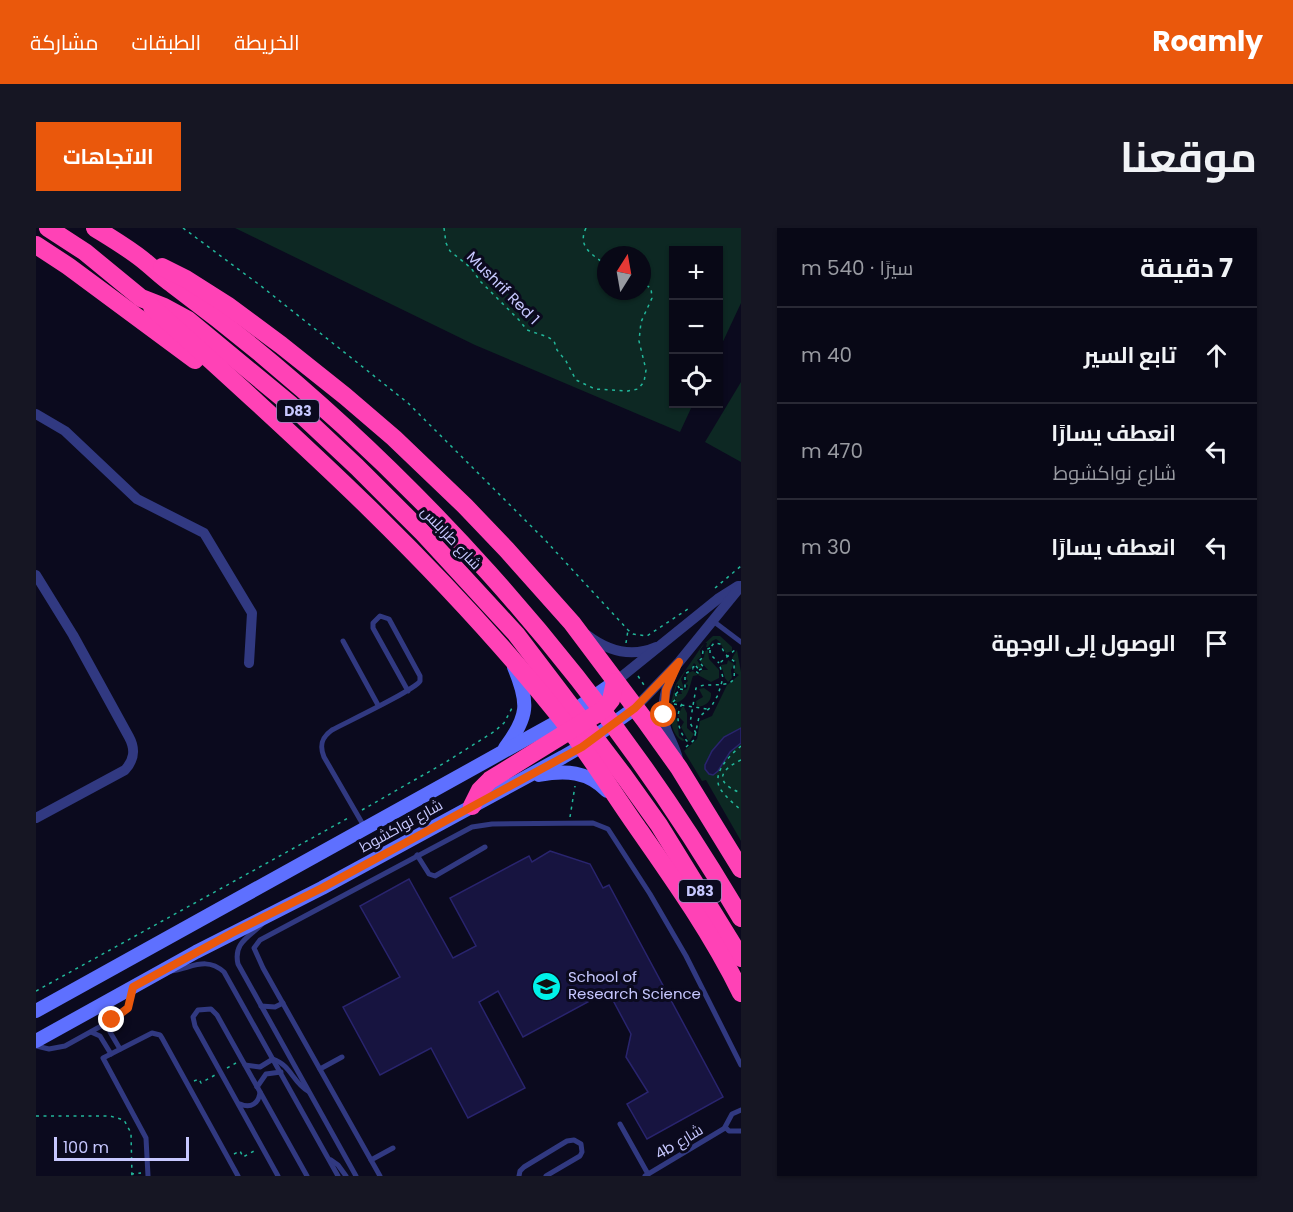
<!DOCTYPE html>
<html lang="ar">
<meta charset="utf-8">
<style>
body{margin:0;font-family:Poppins,Cairo,sans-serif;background:#161623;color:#f1f3f6;direction:rtl}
.controls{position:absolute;right:18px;top:18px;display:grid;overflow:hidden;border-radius:0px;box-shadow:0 2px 4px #0004}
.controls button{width:54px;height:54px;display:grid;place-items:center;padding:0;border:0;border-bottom:2px solid #292935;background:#080816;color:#f1f3f6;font:30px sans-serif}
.compass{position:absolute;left:561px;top:18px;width:54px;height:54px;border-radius:50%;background:#080816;box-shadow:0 2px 4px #0004;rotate:11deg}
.scale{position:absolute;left:18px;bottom:15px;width:135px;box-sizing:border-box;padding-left:6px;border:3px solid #c7c8ff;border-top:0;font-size:16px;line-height:21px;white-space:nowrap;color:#c7c8ff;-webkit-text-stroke:4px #0b0a1e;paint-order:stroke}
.stop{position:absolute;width:18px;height:18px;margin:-14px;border:4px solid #ea580c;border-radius:50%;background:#fff}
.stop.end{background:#ea580c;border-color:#fff;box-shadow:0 2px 6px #0008}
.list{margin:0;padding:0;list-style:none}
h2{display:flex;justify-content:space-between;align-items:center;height:78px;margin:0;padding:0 24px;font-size:26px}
h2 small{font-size:20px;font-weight:400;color:#989aa1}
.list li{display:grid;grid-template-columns:39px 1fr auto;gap:18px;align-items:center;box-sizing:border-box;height:96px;padding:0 24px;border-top:2px solid #292935}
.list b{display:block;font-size:22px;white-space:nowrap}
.list p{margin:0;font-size:20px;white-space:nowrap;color:#989aa1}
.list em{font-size:20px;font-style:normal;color:#989aa1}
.icon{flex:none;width:33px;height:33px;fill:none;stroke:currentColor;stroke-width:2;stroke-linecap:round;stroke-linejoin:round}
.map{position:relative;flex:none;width:705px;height:948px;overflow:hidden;direction:ltr;border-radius:0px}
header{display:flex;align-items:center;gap:36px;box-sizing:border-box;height:84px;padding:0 30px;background:#ea580c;color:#fff}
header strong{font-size:28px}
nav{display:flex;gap:33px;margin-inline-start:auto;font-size:21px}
.intro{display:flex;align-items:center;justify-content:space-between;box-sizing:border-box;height:144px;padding:0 36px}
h1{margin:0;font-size:42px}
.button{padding:15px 27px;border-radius:0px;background:#ea580c;color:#fff;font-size:21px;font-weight:700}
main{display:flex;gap:36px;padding:0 36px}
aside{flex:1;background:#080816;border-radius:0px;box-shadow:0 2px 4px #0004}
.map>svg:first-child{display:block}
</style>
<header>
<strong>Roamly</strong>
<nav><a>الخريطة</a><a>الطبقات</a><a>مشاركة</a></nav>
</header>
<div class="intro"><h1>موقعنا</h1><a class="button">الاتجاهات</a></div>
<main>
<aside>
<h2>7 دقيقة<small>سيرًا · 540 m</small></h2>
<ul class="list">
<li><svg class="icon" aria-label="ahead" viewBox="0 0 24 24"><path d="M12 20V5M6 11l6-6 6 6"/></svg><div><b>تابع السير</b></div><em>40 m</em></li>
<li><svg class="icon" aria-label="left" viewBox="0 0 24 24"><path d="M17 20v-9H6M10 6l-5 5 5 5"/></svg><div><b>انعطف يسارًا</b><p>شارع نواكشوط</p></div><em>470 m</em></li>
<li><svg class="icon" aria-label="left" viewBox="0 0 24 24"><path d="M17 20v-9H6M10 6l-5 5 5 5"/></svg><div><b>انعطف يسارًا</b></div><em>30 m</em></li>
<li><svg class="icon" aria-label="arrive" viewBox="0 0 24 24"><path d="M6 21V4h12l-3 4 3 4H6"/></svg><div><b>الوصول إلى الوجهة</b></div></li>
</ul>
</aside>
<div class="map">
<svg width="705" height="948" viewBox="0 0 705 948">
<rect width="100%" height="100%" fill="#0b0a1e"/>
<g fill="#0d2823" fill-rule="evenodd">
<path d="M199 0H705V75L683 122 682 22H638V176H657L644 204 439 117ZM570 27H606V63H570Z"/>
<path d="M705 154V234L669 214Z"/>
<path d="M677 408H684L696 419V423L690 425 683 413 680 411 676 413 672 419H670L671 415H669L664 422 665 429 661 432 666 440 664 441 658 435 655 441 650 442 645 451 648 461 641 456 638 467 640 470 634 478 640 456 666 418Z"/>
<path d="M672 422 673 431 683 442V450L675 454 662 447 657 448C653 459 653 472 639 475L641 466H646L645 463 651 461 652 457 649 456 652 453 650 450 652 445 657 443 662 447 666 442H672L664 433 668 429 669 423Z"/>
<path d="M701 422 705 444V613L670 552 666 553 648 523 661 511 664 493 676 488 691 457 703 447 698 444 700 434 696 430Z"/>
<path d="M692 432 698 436 695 442 696 450 692 454 689 450 685 437 691 436Z"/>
<path d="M668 460 675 465C676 474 669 478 661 479L660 473 667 469 663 461Z"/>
<path d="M639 477 637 482 643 479 639 483 638 489 641 491 643 508 649 512 647 513C636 508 631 487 639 477Z"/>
<path d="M646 479H648L651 485V500L658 506 653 514 645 499 648 494 642 488Z"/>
</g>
<g fill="#171440" stroke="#29246e" stroke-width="1.5">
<path d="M705 500V515L694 524 682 543 677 547 673 546 669 541V537L676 523 688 509Z"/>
<path d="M514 623 554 636 567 660 573 657 687 869 611 911 591 876 612 864 590 829 595 806 572 763 487 809 462 763 443 774 489 860 432 890 395 820 344 847 307 779 364 749 324 678 373 651 417 730 440 718 414 670 493 628 496 634Z"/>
</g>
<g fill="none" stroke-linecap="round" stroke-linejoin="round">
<g stroke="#22b79a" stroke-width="1.5" stroke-dasharray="3 4.5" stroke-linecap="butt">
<path d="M147 0 225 58 372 175 509 312 592 402 597 406 611 408 652 381"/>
<path d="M408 0 410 15 414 23 435 40 444 53 483 92 491 102 512 109 518 113 521 122 530 133 540 152 559 161 592 163 602 161 608 154 610 142 603 113 605 94 616 70 615 60 606 55"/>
<path d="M550 0C541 19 556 26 570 37"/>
<path d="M679 360 705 338"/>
<path d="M590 415 592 402"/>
<path d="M660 438 663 442 662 445 657 441V439Z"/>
<path d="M663 442 668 440 663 433 666 430 667 423 674 420"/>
<path d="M602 448 608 457"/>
<path d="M644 461 649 462V446L657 441"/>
<path d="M640 466 644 461 642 458"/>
<path d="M637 474 641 470 639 465"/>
<path d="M638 476 671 481"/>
<path d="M646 476C638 488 643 506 653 515"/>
<path d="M660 505 654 495 660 460C669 453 696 462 698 449 699 444 697 439 699 434L689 426 684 416 678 415 674 420V426L683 435"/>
<path d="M705 518C694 527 674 546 685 562 690 569 698 576 705 582"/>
<path d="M650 519 658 512 663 489 675 479 682 467 687 450 684 438 685 434 700 421"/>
<path d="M705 532C682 543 679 555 705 565"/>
<path d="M326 582 410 534 459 503 468 495 476 480"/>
<path d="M534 589 539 558"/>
<path d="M0 763 314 589"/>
<path d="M191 840 200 835"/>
<path d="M158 853 163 851 165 855 179 847"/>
<path d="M0 888H74L88 892 95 905 96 948"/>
<path d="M198 926 204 923 207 929 220 922"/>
<path d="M95 946 105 945"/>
</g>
<g stroke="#313981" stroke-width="5">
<path d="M677 393 705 414"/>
<path d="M307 413 342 477"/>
<path d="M329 600 288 529C283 517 286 509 296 502 311 494 379 462 384 453V448L353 391 344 388 337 395V400L372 463"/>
<path d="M381 627 393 646 399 648 449 619"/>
<path d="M227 695C214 709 197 714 202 736L320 948"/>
<path d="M135 743C156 740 170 728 188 744L302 948"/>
<path d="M225 778 239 779 247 775"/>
<path d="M75 793 74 804 84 821"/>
<path d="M55 804 64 808 75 826"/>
<path d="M0 818 13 821 29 818 85 787 94 775 96 763"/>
<path d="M209 837 224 839 237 831C255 837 257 855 272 863"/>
<path d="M284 841 306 829"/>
<path d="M221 859 230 846 245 844"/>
<path d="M204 876C215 881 223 875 224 864"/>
<path d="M705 882 696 886 689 899 693 903H705"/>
<path d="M584 896 612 946"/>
<path d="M295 932 302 937 310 948"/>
<path d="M335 932 357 920"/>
<path d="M112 948 110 910 67 830 116 805 124 807 126 810 202 948"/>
<path d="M242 948 159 798 157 789 162 782 175 781 181 787 271 948"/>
<path d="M344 948 227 740 218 720 224 712 436 599 456 596 557 595 572 601 614 666 650 728 705 837"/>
<path d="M483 948 484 943 488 939 531 913 538 912 545 916 546 924 544 928 510 948"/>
<path d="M609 948 689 900"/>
</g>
<g stroke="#313981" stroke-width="10">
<path d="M0 186 29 203 101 271 168 305 216 385 213 435"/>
<path d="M0 347 37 407 93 509C100 522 98 532 89 542L0 590"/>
<path d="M551 407C572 423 595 430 620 419"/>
<path d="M636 446C628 463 624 485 631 503 635 513 640 521 642 531"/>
<path d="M579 454 683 370 702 358"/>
<path d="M599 480 643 434 705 358"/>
</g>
<g stroke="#5e70ff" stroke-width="14">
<path d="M469 520C493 488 493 475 478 439"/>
<path d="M503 547C529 542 552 543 571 563"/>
<path d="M0 783 526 491 579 454"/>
<path d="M0 813 160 724 286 660 527 529 546 518 599 480"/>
</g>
<g stroke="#ff42b6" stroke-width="18">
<path d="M12 0 49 24 105 70 128 79 152 92 255 177 321 239 387 305 480 406 588 548 623 597 705 730"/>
<path d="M59 0C75 10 92 20 107 32 117 40 126 49 136 56 365 226 561 444 705 690"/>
<path d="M0 17 32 38 159 132"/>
<path d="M126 39 150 51 191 77 245 117 309 168 358 210 429 278 471 322 536 395 608 491 643 540 705 641"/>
<path d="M116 79C260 209 404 338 525 490 552 524 575 562 601 599 638 652 676 706 705 765"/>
<path d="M436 578 444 562 454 552 567 482 575 472 579 454"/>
</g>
</g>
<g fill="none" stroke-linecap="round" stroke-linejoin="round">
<path stroke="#ea580c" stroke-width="8" d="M76 792 92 780 97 759 196 705 286 660 546 519 599 480 643 434 630 462 628 487"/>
</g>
<defs>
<symbol id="school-disc" viewBox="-11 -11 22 22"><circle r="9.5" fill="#00f2e9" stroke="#0b0a1e"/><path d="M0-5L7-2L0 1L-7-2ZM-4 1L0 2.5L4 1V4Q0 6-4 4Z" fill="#111"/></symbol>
</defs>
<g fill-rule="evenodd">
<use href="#school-disc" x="494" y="742" width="33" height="33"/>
</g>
<g text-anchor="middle" stroke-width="6" stroke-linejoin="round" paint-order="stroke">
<g fill="#0b0a1e" stroke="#8f8fbc" stroke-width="1.5">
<rect x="241" y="172" width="42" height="22" rx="4.5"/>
<rect x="643" y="652" width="42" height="22" rx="4.5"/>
</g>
<g font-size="14" font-weight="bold" fill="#c7c8ff">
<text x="262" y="188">D83</text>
<text x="664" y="668">D83</text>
</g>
<g font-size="15" fill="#c7c8ff" stroke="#0b0a1e">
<text transform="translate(467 60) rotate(45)" y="5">Mushrif Red 1</text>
<text transform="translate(415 310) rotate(47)" y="5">شارع طرابلس</text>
<text transform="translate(365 598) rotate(-29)" y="5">شارع نواكشوط</text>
<text transform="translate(643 914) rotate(-31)" y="5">4b شارع</text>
</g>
<g font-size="15" fill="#c7c8ff" stroke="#0b0a1e" text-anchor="start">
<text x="532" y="754">School of<tspan x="532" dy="17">Research Science</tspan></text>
</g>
</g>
</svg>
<div class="controls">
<button>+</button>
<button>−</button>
<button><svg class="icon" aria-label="locate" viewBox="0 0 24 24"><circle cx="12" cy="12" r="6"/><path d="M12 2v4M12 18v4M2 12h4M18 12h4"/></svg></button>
</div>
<svg class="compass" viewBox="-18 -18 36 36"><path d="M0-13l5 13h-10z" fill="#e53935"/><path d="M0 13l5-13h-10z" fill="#989aa1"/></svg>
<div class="scale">100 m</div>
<div class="stop" style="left:628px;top:487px"></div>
<div class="stop end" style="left:76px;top:792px"></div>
</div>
</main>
